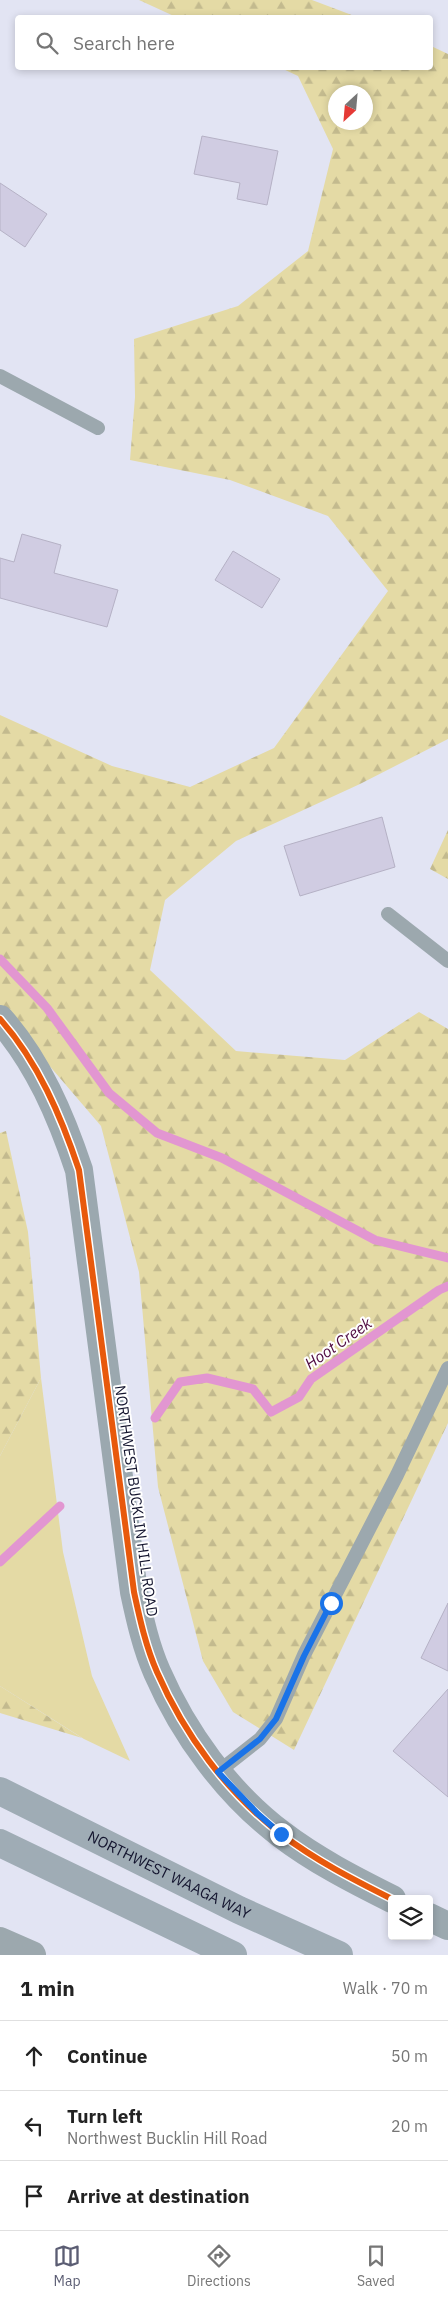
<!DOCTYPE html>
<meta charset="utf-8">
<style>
body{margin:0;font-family:"IBM Plex Sans",sans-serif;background:#f6f6f6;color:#222}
.controls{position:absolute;right:15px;bottom:15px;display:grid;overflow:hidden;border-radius:5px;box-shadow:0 2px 8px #0003}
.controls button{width:45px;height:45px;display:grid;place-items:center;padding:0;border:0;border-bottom:1px solid #e0e0e0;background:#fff;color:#222;font:25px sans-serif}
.compass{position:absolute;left:328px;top:85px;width:45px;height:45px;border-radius:50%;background:#fff;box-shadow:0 2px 8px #0003;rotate:206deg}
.stop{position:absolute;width:15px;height:15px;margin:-11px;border:4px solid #1a73e8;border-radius:50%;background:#fff}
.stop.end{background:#1a73e8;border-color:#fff;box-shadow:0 1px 5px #0008}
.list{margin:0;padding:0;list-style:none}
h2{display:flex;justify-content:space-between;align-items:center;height:65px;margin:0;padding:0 20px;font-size:21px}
h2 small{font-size:16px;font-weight:400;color:#767676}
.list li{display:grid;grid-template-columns:32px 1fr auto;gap:15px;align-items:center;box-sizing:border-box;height:70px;padding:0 20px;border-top:1px solid #e0e0e0}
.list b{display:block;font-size:19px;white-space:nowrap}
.list p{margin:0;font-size:16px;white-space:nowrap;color:#767676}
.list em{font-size:16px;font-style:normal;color:#767676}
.icon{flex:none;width:28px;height:28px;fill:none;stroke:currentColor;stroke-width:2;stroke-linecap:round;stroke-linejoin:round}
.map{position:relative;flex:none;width:448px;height:1955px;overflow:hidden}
.search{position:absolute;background:#fff;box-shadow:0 2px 8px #0003;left:15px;right:15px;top:15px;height:55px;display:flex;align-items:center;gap:12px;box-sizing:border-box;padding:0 18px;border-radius:5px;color:#767676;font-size:19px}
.sheet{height:275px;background:#fff}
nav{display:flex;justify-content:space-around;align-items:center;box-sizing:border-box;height:70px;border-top:1px solid #e0e0e0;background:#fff;font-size:14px;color:#767676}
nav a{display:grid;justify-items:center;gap:2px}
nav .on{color:#5b5d73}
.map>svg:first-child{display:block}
</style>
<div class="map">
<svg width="448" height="1955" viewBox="0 0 448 1955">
<defs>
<pattern id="forest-firs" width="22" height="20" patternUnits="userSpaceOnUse" patternTransform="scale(1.25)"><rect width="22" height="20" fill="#e4daa5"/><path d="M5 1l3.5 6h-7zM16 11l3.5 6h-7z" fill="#c3ba8e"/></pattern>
</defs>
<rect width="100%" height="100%" fill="#e2e4f3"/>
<path fill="#e4daa5" d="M41 1378 63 1552 92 1676 130 1761 84 1739 0 1686V1456Z"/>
<g fill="url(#forest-firs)" fill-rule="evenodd">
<path d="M139 0H312L357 17H176Z"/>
<path d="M431 46 448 54V739L360 784 236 841 165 900 150 970 236 1051 345 1060 419 1012 448 1029V1423L294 1750 233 1712 203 1661 158 1487 139 1272 101 1126 0 1008V715L112 766 190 787 274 748 388 591 328 516 230 480 130 460 135 397 134 339 238 306 308 251 333 149 298 76 281 68H430ZM336 92H366V122H336Z"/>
<path d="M448 830V879L430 869Z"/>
<path d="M6 1131 28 1232 41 1378 0 1456V1133Z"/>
<path d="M0 1686 82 1738 0 1713Z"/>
</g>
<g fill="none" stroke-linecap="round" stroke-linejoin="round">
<g stroke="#e296d1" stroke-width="9">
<path d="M0 959 47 1008 109 1093 157 1133 222 1158 375 1240 448 1258"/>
<path d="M155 1418 180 1382 207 1378 253 1389 271 1412 299 1397 311 1379 439 1290 448 1286"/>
<path d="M0 1562 60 1506"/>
</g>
</g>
<g fill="#d0cce2" stroke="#b5b1c5">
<path d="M202 136 278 151 267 205 237 199 240 183 194 174Z"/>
<path d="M0 183 47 214 25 247 0 230Z"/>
<path d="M22 534 61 545 54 573 118 590 107 627 0 598V558L14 562Z"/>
<path d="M233 551 280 579 262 608 215 580Z"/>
<path d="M382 817 395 867 300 896 284 846Z"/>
<path d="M448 1603V1671L421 1658Z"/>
<path d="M448 1689V1797L393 1751Z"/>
</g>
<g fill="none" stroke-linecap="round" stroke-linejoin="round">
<g stroke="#9ca8ae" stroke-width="14">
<path d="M0 376 98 428"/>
<path d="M388 914 448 961"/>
<path d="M218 1772 260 1739 276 1719 304 1655 397 1475 448 1368"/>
</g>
<path stroke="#9ca8ae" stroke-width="28" d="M0 1941 32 1955"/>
<g stroke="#9ba8af" stroke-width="28">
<path d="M0 1019C38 1062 61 1116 79 1170L134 1592C140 1620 146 1647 157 1672 184 1734 227 1793 281 1834 315 1860 354 1880 392 1899"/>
<path d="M429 1917 448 1926"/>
</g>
<g stroke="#9facb5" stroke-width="28">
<path id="s1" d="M0 1791 239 1910 339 1955"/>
<path d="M0 1843 233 1955"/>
</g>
<defs>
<path id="cycleway" d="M0 1019C38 1062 61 1116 79 1170L134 1592C140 1620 146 1647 157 1672 184 1734 227 1793 281 1834 315 1860 354 1880 392 1899"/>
</defs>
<use href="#cycleway" stroke="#fff" stroke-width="9"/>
<use href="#cycleway" stroke="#e8590c" stroke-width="6"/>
</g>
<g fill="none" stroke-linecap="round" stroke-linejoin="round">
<path stroke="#1a73e8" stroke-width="6" d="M281 1834 258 1814 218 1772 260 1739 276 1719 304 1656 331 1603"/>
</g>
<g text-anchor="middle" stroke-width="4" stroke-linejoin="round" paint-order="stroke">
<g font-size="15" fill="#13142e" stroke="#fff">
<text transform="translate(136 1501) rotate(82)" y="5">NORTHWEST BUCKLIN HILL ROAD</text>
<text dy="5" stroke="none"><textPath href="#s1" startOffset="189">NORTHWEST WAAGA WAY</textPath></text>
</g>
<g font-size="16" font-style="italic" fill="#4f0a40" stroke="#fff">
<text transform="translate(338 1343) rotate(-35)" y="6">Hoot Creek</text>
</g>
</g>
</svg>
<div class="controls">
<button><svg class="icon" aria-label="layers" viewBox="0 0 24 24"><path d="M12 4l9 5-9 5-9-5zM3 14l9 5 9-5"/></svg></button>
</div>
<svg class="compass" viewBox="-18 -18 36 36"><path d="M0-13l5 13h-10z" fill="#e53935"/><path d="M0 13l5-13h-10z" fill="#767676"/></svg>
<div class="stop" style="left:331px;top:1603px"></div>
<div class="stop end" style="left:281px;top:1834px"></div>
<div class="search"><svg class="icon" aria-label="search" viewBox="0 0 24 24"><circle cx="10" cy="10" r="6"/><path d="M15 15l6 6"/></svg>Search here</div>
</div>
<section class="sheet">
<h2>1 min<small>Walk · 70 m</small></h2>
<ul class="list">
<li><svg class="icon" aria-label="ahead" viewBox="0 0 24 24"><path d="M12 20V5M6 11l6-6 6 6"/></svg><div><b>Continue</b></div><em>50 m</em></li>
<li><svg class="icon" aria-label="left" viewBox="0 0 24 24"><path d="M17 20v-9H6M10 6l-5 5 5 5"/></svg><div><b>Turn left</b><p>Northwest Bucklin Hill Road</p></div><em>20 m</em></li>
<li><svg class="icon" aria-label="arrive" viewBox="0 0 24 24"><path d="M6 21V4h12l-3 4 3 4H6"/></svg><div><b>Arrive at destination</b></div></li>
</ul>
</section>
<nav>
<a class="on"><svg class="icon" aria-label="map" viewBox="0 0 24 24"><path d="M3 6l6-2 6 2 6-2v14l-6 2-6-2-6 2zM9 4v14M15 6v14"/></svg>Map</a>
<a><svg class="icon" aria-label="directions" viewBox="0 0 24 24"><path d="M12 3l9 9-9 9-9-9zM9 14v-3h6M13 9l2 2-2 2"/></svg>Directions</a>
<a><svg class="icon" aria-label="saved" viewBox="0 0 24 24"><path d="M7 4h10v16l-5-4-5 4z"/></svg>Saved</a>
</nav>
